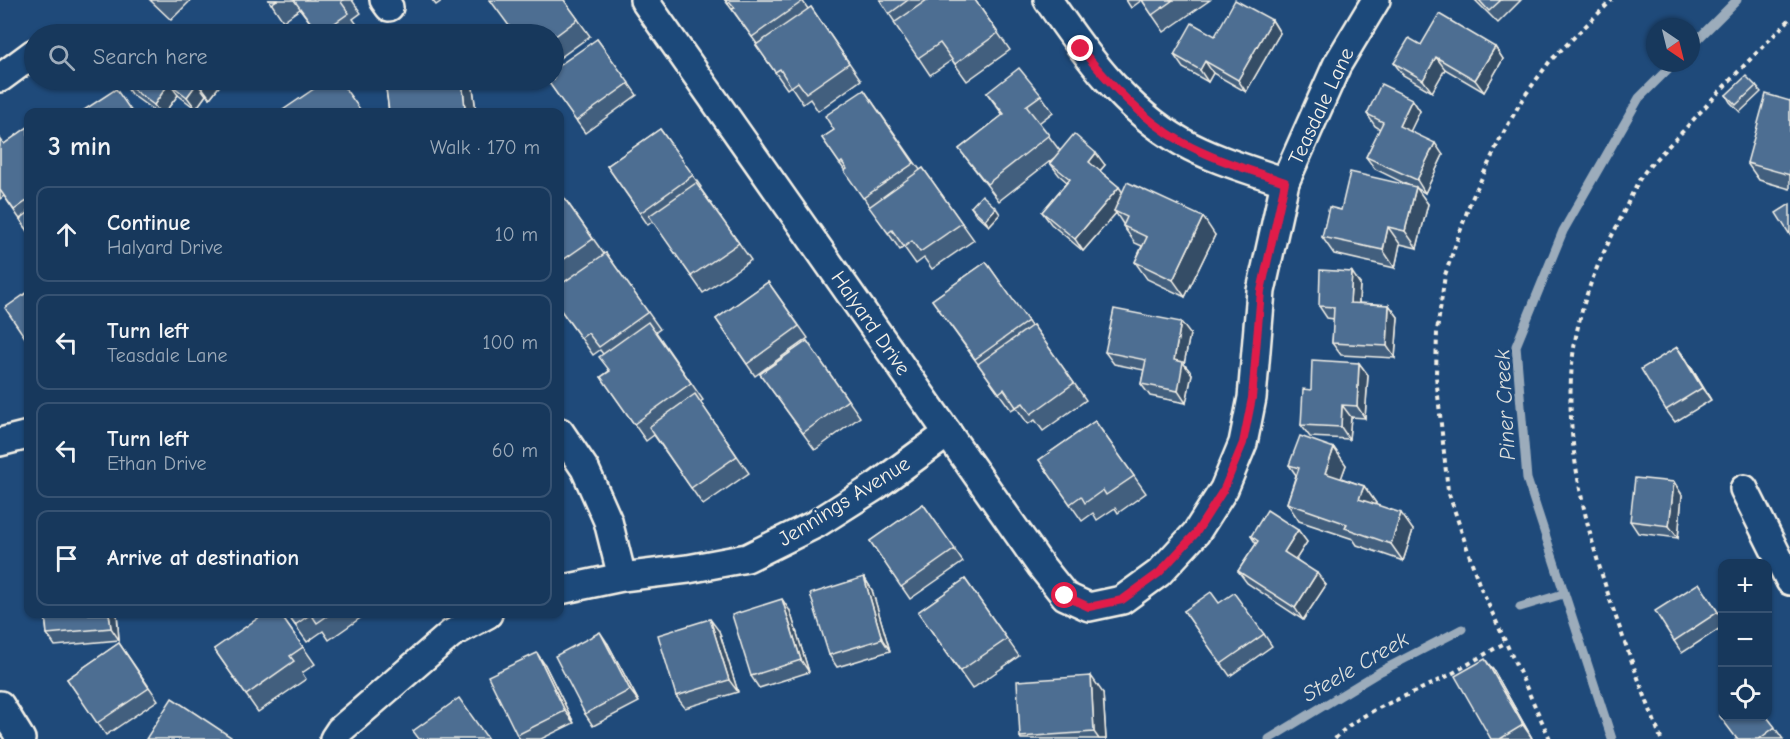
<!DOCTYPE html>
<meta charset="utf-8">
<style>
body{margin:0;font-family:"Comic Neue",sans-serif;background:#203f62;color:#f1f3f6}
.controls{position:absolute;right:18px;bottom:18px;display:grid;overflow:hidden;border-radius:12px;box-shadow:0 2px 4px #0004}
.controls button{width:54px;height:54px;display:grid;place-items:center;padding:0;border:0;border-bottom:2px solid #365272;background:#17385c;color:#f1f3f6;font:30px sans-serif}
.compass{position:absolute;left:1646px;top:18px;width:54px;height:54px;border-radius:50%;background:#17385c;box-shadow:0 2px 4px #0004;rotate:145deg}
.stop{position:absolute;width:18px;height:18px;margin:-14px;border:4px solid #e11d48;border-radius:50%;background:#fff}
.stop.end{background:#e11d48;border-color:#fff;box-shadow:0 2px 6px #0008}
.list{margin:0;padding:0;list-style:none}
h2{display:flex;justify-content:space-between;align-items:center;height:78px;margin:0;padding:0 24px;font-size:26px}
h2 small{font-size:20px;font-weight:400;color:#9eacbb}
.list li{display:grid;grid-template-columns:39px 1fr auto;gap:18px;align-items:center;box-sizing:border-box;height:96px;margin:0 12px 12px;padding:0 12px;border:2px solid #365272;border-radius:12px}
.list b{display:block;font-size:22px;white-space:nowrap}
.list p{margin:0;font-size:20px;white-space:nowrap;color:#9eacbb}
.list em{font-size:20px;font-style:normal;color:#9eacbb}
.icon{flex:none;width:33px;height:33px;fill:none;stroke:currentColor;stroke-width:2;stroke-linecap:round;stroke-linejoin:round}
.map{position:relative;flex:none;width:1790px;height:739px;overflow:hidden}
.search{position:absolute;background:#17385c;box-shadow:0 2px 4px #0004;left:24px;top:24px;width:540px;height:66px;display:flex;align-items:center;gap:15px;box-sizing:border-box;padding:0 21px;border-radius:33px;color:#9eacbb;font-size:22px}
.panel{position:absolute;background:#17385c;box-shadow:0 2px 4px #0004;left:24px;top:108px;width:540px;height:510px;border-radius:12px}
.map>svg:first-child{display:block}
</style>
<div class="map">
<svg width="1790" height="739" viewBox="0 0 1790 739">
<rect width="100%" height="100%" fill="#1f4a7a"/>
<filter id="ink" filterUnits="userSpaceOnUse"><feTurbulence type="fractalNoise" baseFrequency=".0167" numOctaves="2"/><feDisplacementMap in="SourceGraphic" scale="12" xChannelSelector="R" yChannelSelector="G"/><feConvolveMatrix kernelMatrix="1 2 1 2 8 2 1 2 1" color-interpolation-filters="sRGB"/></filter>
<g filter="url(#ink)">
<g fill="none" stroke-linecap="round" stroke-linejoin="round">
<g stroke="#9cacbb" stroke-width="9">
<path d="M1691 46 1737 0"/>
<path d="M1520 607 1563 594"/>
<path d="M1269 739 1381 671 1462 629"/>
<path d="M1612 739 1527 479 1516 346 1563 231 1639 98 1674 63"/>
</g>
<defs>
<g id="street">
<path d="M384 0 389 7"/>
<path d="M644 0 1041 566 1065 596 1089 607 1122 600 1159 573 1196 533 1224 489 1243 443 1252 398 1261 291 1285 182 1337 65 1376 0"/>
<path d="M1048 0C1085 54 1124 109 1182 142 1214 160 1251 170 1285 182"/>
<path d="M0 78 34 53"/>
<path d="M560 432 585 469 608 521 622 577"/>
<path d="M0 442 28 435"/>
<path d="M1744 489 1790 581"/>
<path d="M560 590 622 577 688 569 747 558 816 524 876 486 948 433"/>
<path d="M0 705 21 739"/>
<path d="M334 739 340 730 451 634 488 614"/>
</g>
</defs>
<use href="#street" stroke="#f4f1e8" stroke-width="32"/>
<g stroke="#f4f1e8" stroke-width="4" stroke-dasharray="4.5 4.5" stroke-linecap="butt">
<path d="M1335 739C1356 713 1406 697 1436 682 1460 670 1482 655 1505 643"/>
<path d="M1550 739 1479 584 1448 491 1436 376 1437 331 1445 275 1470 203 1500 139 1523 98 1550 61 1612 0"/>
<path d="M1661 739C1614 612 1545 455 1580 318 1588 286 1601 256 1617 226 1625 210 1632 192 1641 177 1653 160 1670 145 1684 130 1718 92 1754 55 1790 19"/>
</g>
<use href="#street" stroke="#1f4a7a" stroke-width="27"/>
</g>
<g fill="#425f7e" stroke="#f4f1e8" stroke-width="1.5">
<path d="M150 0H191L171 20Z"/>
<path d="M269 0H352L361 13 353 19 361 30 355 34H319L300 9 283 21Z"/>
<path d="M432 0H443L436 5Z"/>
<path d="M564 0 590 36 554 62V34Z"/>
<path d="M725 0H802L808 9 811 7 861 80 818 111 810 99 803 104 791 86 787 89 756 45 757 44Z"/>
<path d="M880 0H975L1010 50 967 81 952 60 930 75Z"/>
<path d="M1126 0H1210L1164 32 1142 0 1131 8Z"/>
<path d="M1475 0H1521L1498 23Z"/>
<path d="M1272 20 1280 33 1246 92 1213 73 1208 82 1183 68 1174 55 1215 36Z"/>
<path d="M597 39 637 95 585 133 547 80Z"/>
<path d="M1495 47 1503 59 1484 92 1445 69 1432 92 1403 75 1394 63Z"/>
<path d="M224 80 210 98 206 95 196 109 178 95 165 112H156L131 94 123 82Z"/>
<path d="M385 80H472L476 112H389Z"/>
<path d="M1756 86 1761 92 1740 112 1730 102 1726 95Z"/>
<path d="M864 90 920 170 923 168 974 240 932 269 924 258 916 264 904 247 900 250 822 138 834 130Z"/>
<path d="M987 93 1041 95 1053 112 1039 123 1060 151 1105 165 1100 171 1119 187 1122 193 1215 235 1185 297 1147 279 1135 262 1142 246 1135 243 1123 226V224L1116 213 1083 251 1051 224 1042 212 1067 182 1059 175 1050 163 1054 158 999 201 959 149 1003 115Z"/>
<path d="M1412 99 1420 111 1410 131 1443 155 1425 193 1416 188 1428 204 1417 248 1400 244 1395 268 1334 254 1322 237 1341 210 1412 187 1375 169 1366 157 1380 129 1375 126 1367 114Z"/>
<path d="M1790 101V189L1759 180 1747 163Z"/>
<path d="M28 127V231L4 196 0 199V139L4 144Z"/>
<path d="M660 129 701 187 700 188 751 260 703 293 653 221 648 225 607 166Z"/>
<path d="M560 192 604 254 606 253 660 329 656 332 703 400 700 402 749 473 703 505 654 435 646 441 601 377 609 371 603 354 600 350 593 355 560 309 561 285 560 283Z"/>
<path d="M971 207 1000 214 989 226 975 213Z"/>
<path d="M986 262 1031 326 1033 325 1086 400 1043 431 1035 420 1028 424 1016 407 1011 410 932 300Z"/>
<path d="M768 282 808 338 755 376 716 319Z"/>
<path d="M1360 284 1359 303 1389 305 1398 317 1395 358 1341 355 1332 343 1334 319 1327 318 1319 306Z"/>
<path d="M1190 334 1184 364 1192 374 1186 403 1150 396 1141 384 1144 370 1114 364 1105 352Z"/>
<path d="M807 341 860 417 815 450 760 374Z"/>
<path d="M1686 359 1711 400 1675 422 1666 410Z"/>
<path d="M1359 363 1368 375 1365 418 1351 417 1349 439 1310 437 1301 425 1311 390Z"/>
<path d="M1095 421 1146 493 1118 513 1115 508 1097 520 1093 513 1082 521 1039 460Z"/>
<path d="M1334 448 1346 465 1341 478 1364 486 1376 503 1375 504 1413 530 1403 561 1357 545 1353 539 1299 521 1287 503 1296 475 1289 465Z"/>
<path d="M1674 482 1682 495 1678 538 1638 533 1630 521Z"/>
<path d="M923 504 963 562 910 599 870 541Z"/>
<path d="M1298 530 1307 542 1296 559 1326 585 1303 620 1247 583 1238 571 1256 544 1251 536Z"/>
<path d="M864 577 872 590 890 651 837 667 829 655Z"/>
<path d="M965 579 1019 656 972 689 918 612Z"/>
<path d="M1707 595 1722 618V627L1682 653 1674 641Z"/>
<path d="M1219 603 1264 634 1272 646 1230 676 1184 611Z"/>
<path d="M790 611 809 672 759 688 751 676Z"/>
<path d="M45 614H117L119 640 55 646 47 634Z"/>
<path d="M280 614 315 664 302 673 306 679 258 712 214 649Z"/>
<path d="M287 614H366L329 640 323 631 307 642Z"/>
<path d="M719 631 738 692 685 708 676 696Z"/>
<path d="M119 643 158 700 106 735 67 679Z"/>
<path d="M608 644 639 702 593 726 585 714Z"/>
<path d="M545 665 574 723 541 739H520L517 735Z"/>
<path d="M1494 671 1532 738 1529 739H1491Z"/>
<path d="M1103 693 1106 739H1021L1020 737Z"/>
<path d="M1767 717 1783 739H1736Z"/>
</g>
<g fill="#364d66" stroke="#f4f1e8" stroke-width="1.5">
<path d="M1272 20 1280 33 1246 92 1238 80Z"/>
<path d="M1495 47 1503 59 1484 92 1475 80Z"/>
<path d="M1436 57 1445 69 1432 92 1423 80Z"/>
<path d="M1205 61 1213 73 1208 82 1200 70Z"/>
<path d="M206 80H224L210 98 201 86Z"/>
<path d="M462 80H472L476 112H469L465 108Z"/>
<path d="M169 83 178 95 165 112H159L154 105Z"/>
<path d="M197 83 206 95 196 109 187 97Z"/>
<path d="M1412 99 1420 111 1407 138 1399 126Z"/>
<path d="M1435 143 1443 155 1425 193 1417 180Z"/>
<path d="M1096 153 1105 165 1097 174 1089 162Z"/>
<path d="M1119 187 1127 199 1114 211 1116 213 1083 251 1075 239Z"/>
<path d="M1416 187 1428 204 1417 248 1405 231Z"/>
<path d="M996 208 1000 214 989 226 985 220Z"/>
<path d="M1203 217 1215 235 1185 297 1173 280Z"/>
<path d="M1388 227 1400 244 1395 268 1383 250Z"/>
<path d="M1352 272 1360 284 1358 315 1350 303Z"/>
<path d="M1389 305 1398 317 1395 358 1387 346Z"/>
<path d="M1181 322 1190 334 1184 364 1192 374 1186 403 1178 391 1174 360Z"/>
<path d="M1677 347 1686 359 1711 400 1702 388Z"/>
<path d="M1359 363 1368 375 1365 418 1357 406Z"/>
<path d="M1342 405 1351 417 1349 439 1341 427Z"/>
<path d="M1334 448 1346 465 1337 490 1325 473Z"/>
<path d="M1674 482 1682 495 1678 538 1669 526Z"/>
<path d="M1364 486 1376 503 1371 516 1359 499Z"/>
<path d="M1401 513 1413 530 1403 561 1391 544Z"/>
<path d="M1298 530 1307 542 1293 564 1284 552Z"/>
<path d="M1317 573 1326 585 1303 620 1295 608Z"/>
<path d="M864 577 872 590 890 651 882 639Z"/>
<path d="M782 599 790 611 809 672 801 660Z"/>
<path d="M109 614H117L119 640 111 628Z"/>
<path d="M710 619 719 631 738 692 729 680Z"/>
<path d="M600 632 608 644 639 702 630 690Z"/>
<path d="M537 653 545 665 574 723 565 711Z"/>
<path d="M1485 659 1494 671 1532 738 1523 725Z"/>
<path d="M1091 676 1103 693 1106 739H1099L1094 732Z"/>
</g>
<g fill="#4d6e92" stroke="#f4f1e8" stroke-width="1.5">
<path d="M269 0H277L271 4Z"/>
<path d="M294 0H343L341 2 349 13 319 34Z"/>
<path d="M490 0H564L578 19 554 37V34H515Z"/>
<path d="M725 0H802L803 1 752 37 732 9 735 8 730 2 728 4Z"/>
<path d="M880 0H908L889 14Z"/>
<path d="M927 0H975L998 33 955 64 940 43 918 58 894 23Z"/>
<path d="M1142 0H1173L1152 15Z"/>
<path d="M1235 0 1272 20 1238 80 1205 61 1200 70 1174 55 1192 23 1215 36Z"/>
<path d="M1479 0H1501L1489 11Z"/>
<path d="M811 7 849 63 806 93 798 82 791 87 780 69 775 72 756 45Z"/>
<path d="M1439 14 1495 47 1475 80 1436 57 1423 80 1394 63 1409 38 1421 45Z"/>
<path d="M166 28 175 34H161Z"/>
<path d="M597 39 629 83 576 121 547 80H554V69Z"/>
<path d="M1019 68 1041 95 1026 106 1049 135 987 184 959 149 1004 114 987 93Z"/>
<path d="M1746 76 1756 86 1736 105 1726 95Z"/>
<path d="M125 80H206L201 86 197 83 187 97 169 83 154 105 123 82Z"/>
<path d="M327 80H339L362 112H280Z"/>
<path d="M385 80H462L465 108 449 110V112H389Z"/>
<path d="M1381 84 1412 99 1399 126 1435 143 1417 180 1366 157 1383 122 1367 114Z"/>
<path d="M116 89 132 112H81Z"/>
<path d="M864 90 914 163 863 198 844 171 847 169 842 162 840 164 822 138 834 130 825 116Z"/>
<path d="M1766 94 1790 101V175L1747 163Z"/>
<path d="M28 127V200L14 210 0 190V139L4 144Z"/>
<path d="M660 129 693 175 640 213 607 166Z"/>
<path d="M1074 134 1096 153 1089 162 1119 187 1075 239 1042 212 1070 179 1050 163Z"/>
<path d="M923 168 962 223 920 252 912 241 904 247 892 230 888 233 869 207Z"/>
<path d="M1350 172 1416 187 1405 231 1388 227 1383 250 1322 237 1329 207 1341 210Z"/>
<path d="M1127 182 1203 217 1173 280 1135 262 1147 237 1123 226 1127 217 1114 211Z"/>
<path d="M696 183 739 243 691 276 649 216Z"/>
<path d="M560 192 593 239 560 262Z"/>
<path d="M982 195 996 208 985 220 971 207Z"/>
<path d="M1790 204V235L1776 213Z"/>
<path d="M28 213V231L20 219Z"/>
<path d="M606 253 648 312 599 347 588 333 581 338 560 309V285Z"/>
<path d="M986 262 1028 321 975 359 932 300Z"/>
<path d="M1320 270 1352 272 1350 303 1389 305 1387 346 1332 343 1334 307 1319 306Z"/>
<path d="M768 282 799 326 747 364 716 319Z"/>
<path d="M28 292V342L5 308Z"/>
<path d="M1114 309 1181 322 1174 360 1183 362 1178 391 1141 384 1146 360 1105 352Z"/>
<path d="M648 322 691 383 634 424 601 377 610 371 599 357Z"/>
<path d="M1033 325 1074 383 1031 414 1023 403 1016 407 1004 389 999 393 978 364Z"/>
<path d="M807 341 848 400 803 433 760 374Z"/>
<path d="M1677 347 1702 388 1666 410 1641 369Z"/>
<path d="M1312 360 1359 363 1357 406 1342 405 1341 427 1301 425 1303 389 1311 390Z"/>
<path d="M695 394 737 456 691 488 649 427Z"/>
<path d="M1095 421 1134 476 1106 495 1103 490 1085 503 1081 496 1070 504 1039 460Z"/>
<path d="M1300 436 1334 448 1325 473 1364 486 1359 499 1401 513 1391 544 1345 528 1347 524 1287 503 1299 468 1289 465Z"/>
<path d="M1635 478 1674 482 1669 526 1630 521Z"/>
<path d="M923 504 955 549 901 587 870 541Z"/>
<path d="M1267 510 1298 530 1284 552 1317 573 1295 608 1238 571 1258 541 1251 536Z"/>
<path d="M864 577 882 639 829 655 810 594Z"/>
<path d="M965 579 1007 639 960 671 918 612Z"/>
<path d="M1699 583 1718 612 1674 641 1655 611Z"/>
<path d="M1211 592 1219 603 1234 593 1264 634 1221 664 1184 611Z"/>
<path d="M782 599 801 660 751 676 732 615Z"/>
<path d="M45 614H109L111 628 47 634Z"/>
<path d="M264 614H280L303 647 290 656 294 661 246 695 214 649Z"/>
<path d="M287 614H330L317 623 311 614 295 625Z"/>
<path d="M710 619 729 680 676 696 658 635Z"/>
<path d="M600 632 630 690 585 714 555 656Z"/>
<path d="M119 643 149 688 97 723 67 679Z"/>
<path d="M537 653 565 711 517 735 488 676Z"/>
<path d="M1485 659 1523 725 1500 739H1491L1455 676Z"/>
<path d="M1091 676 1094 732 1020 737 1017 681Z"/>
<path d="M172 698 234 739H146Z"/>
<path d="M459 698 488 739H419L413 731Z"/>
<path d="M1722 712V717H1767L1775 727 1759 739H1737L1719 715Z"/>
</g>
</g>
<g fill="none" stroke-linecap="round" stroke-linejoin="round" filter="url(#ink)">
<path stroke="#e11d48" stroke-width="8" d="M1065 596 1089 607 1122 600 1159 573 1196 533 1224 489 1243 443 1252 398 1261 291 1285 182C1251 170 1214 160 1182 142 1142 119 1110 84 1081 49"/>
</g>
<g text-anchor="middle" stroke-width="5" stroke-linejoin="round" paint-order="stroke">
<g font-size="21" fill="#f4f1e8" stroke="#1f4a7a">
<text transform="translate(1321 106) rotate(-65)" y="7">Teasdale Lane</text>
<text transform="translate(871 323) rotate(55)" y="7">Halyard Drive</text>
<text transform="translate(844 501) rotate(-32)" y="7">Jennings Avenue</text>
</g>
<g font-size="22" font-style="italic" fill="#dee0dd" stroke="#1f4a7a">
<text transform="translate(1504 405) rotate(-93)" y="8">Piner Creek</text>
<text transform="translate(1355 666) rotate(-30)" y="8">Steele Creek</text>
</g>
</g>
</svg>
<div class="controls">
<button>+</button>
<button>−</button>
<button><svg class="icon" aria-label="locate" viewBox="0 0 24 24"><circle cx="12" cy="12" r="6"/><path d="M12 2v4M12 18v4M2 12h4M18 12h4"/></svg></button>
</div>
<svg class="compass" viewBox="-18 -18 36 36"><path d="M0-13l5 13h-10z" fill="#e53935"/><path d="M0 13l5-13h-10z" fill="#9eacbb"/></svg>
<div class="stop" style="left:1065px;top:596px"></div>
<div class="stop end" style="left:1081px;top:49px"></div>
<div class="search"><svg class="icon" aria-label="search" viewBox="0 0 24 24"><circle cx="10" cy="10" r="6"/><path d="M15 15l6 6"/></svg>Search here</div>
<section class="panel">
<h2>3 min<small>Walk · 170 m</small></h2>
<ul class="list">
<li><svg class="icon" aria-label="ahead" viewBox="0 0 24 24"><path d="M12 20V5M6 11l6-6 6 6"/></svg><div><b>Continue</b><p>Halyard Drive</p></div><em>10 m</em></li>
<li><svg class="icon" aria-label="left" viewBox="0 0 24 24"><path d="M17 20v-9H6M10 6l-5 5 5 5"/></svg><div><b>Turn left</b><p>Teasdale Lane</p></div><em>100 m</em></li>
<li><svg class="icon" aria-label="left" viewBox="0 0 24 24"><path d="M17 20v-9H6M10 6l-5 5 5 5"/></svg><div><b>Turn left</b><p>Ethan Drive</p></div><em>60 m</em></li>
<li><svg class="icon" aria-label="arrive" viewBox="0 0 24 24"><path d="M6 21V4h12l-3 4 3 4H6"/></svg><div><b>Arrive at destination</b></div></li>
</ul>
</section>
</div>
